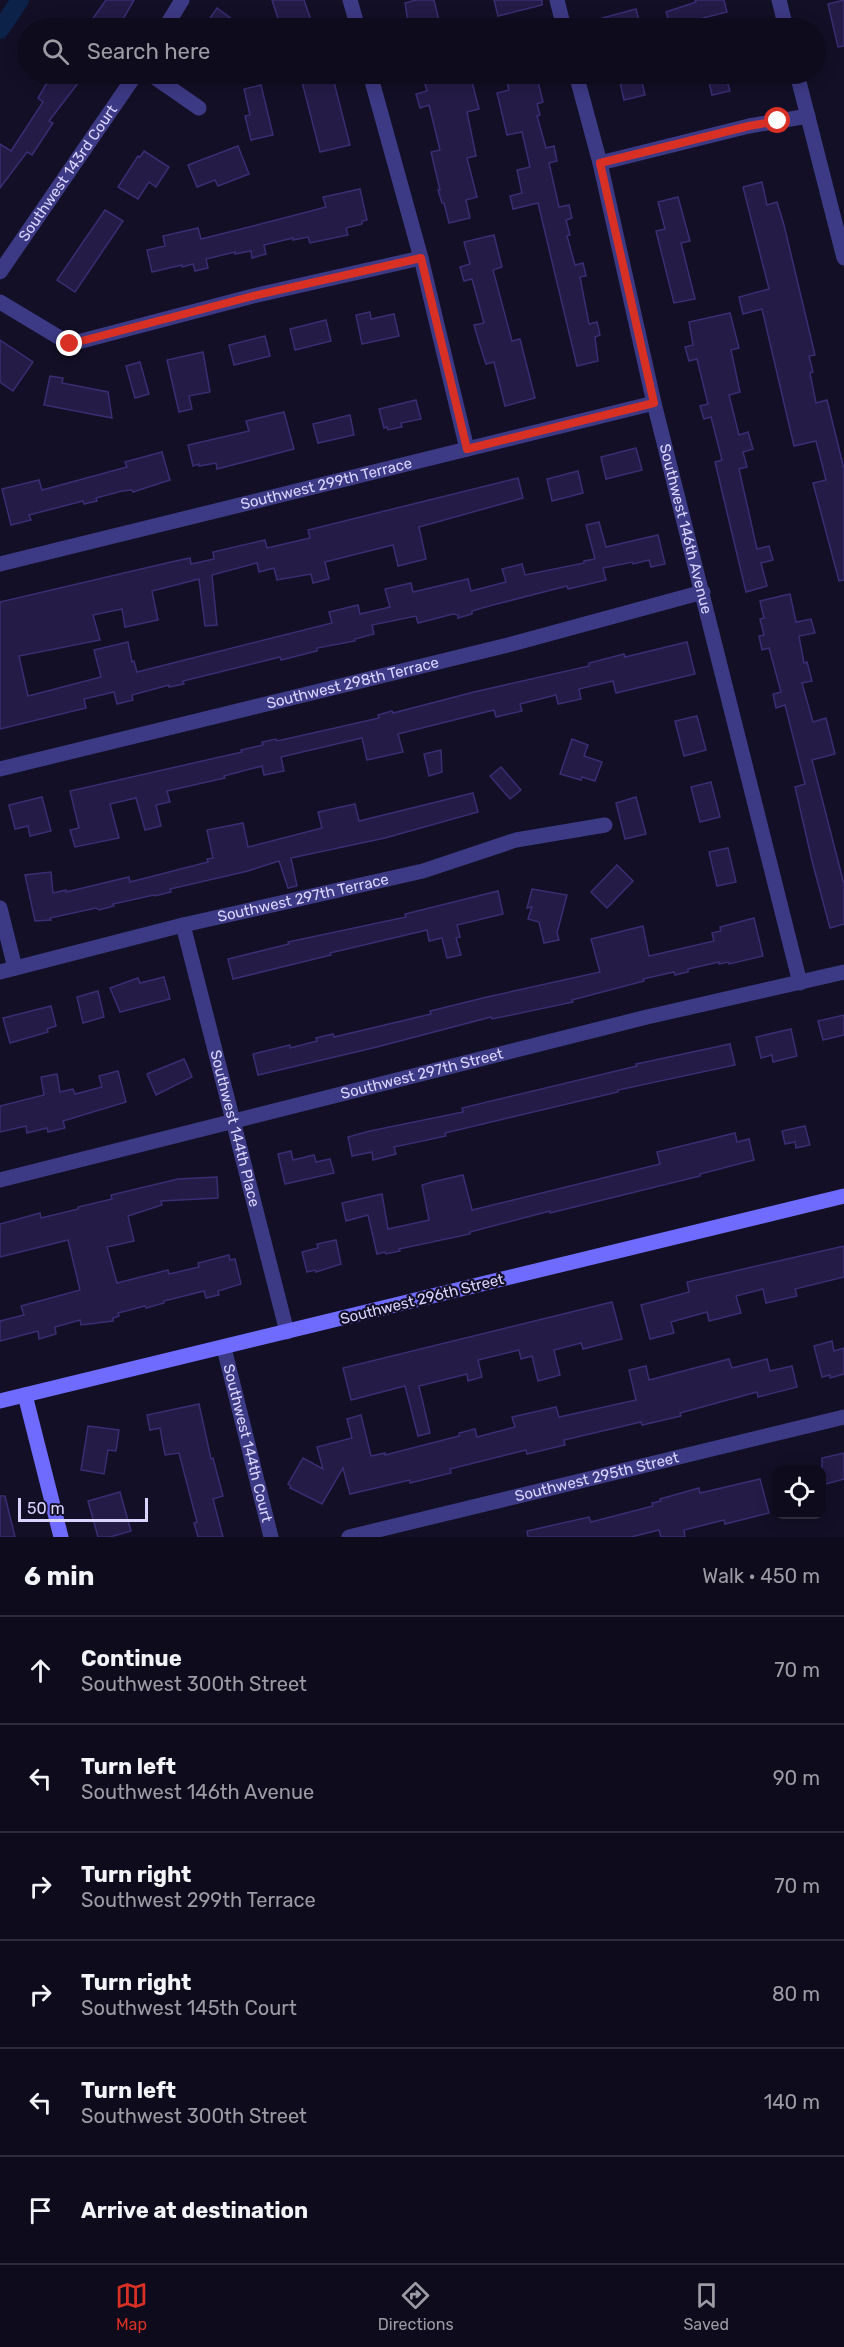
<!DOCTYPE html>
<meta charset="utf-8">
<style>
body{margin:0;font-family:Rubik,sans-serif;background:#171425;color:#f1f3f6}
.controls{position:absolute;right:18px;bottom:18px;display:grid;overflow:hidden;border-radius:12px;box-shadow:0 3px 15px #0003}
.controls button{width:54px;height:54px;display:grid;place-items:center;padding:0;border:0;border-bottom:2px solid #2e2b3b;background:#0e0b1c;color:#f1f3f6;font:30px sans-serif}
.scale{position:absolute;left:18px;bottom:15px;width:130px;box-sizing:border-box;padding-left:6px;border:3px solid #d9d4ff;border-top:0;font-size:16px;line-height:21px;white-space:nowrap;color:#d9d4ff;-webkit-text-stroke:4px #130f26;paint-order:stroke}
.stop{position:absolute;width:18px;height:18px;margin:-14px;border:4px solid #d93025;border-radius:50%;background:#fff}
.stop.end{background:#d93025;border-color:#fff;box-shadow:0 2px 6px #0008}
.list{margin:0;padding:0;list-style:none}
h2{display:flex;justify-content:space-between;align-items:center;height:78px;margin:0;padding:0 24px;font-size:26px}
h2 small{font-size:20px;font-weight:400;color:#9b9ba3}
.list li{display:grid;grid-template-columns:39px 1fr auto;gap:18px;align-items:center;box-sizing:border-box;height:108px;padding:0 24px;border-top:2px solid #2e2b3b}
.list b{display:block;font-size:22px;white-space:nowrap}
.list p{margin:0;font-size:20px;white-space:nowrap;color:#9b9ba3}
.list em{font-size:20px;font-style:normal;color:#9b9ba3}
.icon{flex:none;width:33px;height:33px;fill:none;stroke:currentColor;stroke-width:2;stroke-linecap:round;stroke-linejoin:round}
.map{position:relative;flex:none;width:844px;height:1537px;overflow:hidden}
.search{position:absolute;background:#0e0b1c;box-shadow:0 3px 15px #0003;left:18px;right:18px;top:18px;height:66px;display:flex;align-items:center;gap:15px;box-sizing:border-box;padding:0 21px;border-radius:33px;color:#9b9ba3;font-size:22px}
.sheet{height:726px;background:#0e0b1c}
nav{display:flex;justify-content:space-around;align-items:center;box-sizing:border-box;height:84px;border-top:2px solid #2e2b3b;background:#0e0b1c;font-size:16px;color:#9b9ba3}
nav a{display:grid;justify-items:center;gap:3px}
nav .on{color:#d93025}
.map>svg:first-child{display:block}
</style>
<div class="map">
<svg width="844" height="1537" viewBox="0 0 844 1537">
<rect width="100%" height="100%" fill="#130f26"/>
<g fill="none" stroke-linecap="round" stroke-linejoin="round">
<path stroke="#0c2248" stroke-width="18" d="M0 30 20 0"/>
</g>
<g fill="#241b47" stroke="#3b2d73" stroke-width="1.5">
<path d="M106 0H134L118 28H86Z"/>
<path d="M272 0H304L313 26 281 28Z"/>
<path d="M416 0H434L440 25 426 28H409L405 3Z"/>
<path d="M494 0H542V5L498 16Z"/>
<path d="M695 0H724L727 12 683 23 684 28H671L666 12 696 2Z"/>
<path d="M844 0V46L838 47 828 4Z"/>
<path d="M217 8 244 28H203Z"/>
<path d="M636 9 641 28H581L580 24Z"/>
<path d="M52 74H85L49 121 53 123 32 155 27 152 0 188V144L11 151 43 102 38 98Z"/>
<path d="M300 74H332L350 145 320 152Z"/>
<path d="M422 74H470L479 109 467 112 476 156 467 158 477 197 466 200 470 218 449 223 444 203H442L438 190H440L431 152 440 150 429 105 420 108 416 94 427 91Z"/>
<path d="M505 74H536L543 102 537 104 540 115 537 116 546 148 554 146 557 161 549 163 559 207 569 205 572 218 566 220 570 235 567 236 575 265 583 263 586 276 580 277 589 324 597 322 600 335 595 337 598 361 577 366 538 203 513 209 510 196 522 193 517 170 530 167 522 132 507 135 497 93 509 90Z"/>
<path d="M618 74H640L645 95 624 100Z"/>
<path d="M707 74H725L730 91 712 95Z"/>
<path d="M261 85 273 135 251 140 245 116 250 115 244 89Z"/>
<path d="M238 146 249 174 218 186 215 180 197 187 188 165Z"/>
<path d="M144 151 169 167 156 187 149 182 138 199 118 187 138 156 140 157Z"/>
<path d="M762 182 767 205 777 202 784 225 815 355 809 356 813 372 810 373 816 403 827 400 844 469V580L839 581 813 483 826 480 816 441 794 446 762 309 743 314 739 297 769 289 743 187Z"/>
<path d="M360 189 367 220 362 221V224L346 228 348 235 310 243 308 237 293 240V238L264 245 266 254 252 258 251 251 235 254V252L206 259 208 268 195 271 193 264 182 267V265L152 272 147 250 165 246 163 236 198 228 201 239 249 227 326 207 323 197Z"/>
<path d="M678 197 690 241 681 243 695 299 674 303 656 231 665 229 658 202Z"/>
<path d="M105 210 123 221 75 292 57 280Z"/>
<path d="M494 235 502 267 493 270 512 341 520 339 535 398 505 406 494 362 486 364 478 339 474 325 484 323 472 279 464 281 460 267 470 264 464 242Z"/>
<path d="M370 312 371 319 394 314 399 336 362 344 356 315Z"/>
<path d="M730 313 739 348 731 350 740 392 729 395 739 435 748 432 753 449 743 452 747 467 739 469 757 549 769 546 773 560 761 563 767 586 746 592 715 462 722 460 711 417 704 419 700 406 708 404 697 359 689 361 685 347 693 345 689 322Z"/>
<path d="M326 320 331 341 295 350 290 329Z"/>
<path d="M265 336 270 356 234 365 229 345Z"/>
<path d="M0 340 33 362 13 391 0 382Z"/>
<path d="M203 352 210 392 189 396 192 409 179 412 167 360Z"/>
<path d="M140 362 149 394 135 398 126 366Z"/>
<path d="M50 376 63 378 62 383 108 392 112 418 44 405Z"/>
<path d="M416 400 421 419 401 423 402 427 388 430 387 427 384 428 379 409Z"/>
<path d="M284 412 294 449 217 469 216 463 199 466V464L193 466 188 445 249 431 246 421Z"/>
<path d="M350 415 354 435 318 443 313 424Z"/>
<path d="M636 448 642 470 606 479 601 457Z"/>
<path d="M162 452 170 480 133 492 132 490 122 491 96 498 97 501 84 504 83 501 29 515 31 520 11 525 2 489 39 480 42 490 127 467 125 462Z"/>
<path d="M578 471 583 493 552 501 547 479Z"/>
<path d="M518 478 523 498 419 527 426 559 398 566 393 545 325 562 329 579 313 583 311 574 277 580 274 568 259 572 257 563 212 575 217 625 205 626 199 579 152 591 158 620 125 627 122 609 93 615 100 640 19 656 28 696 101 677 94 650 128 642 132 662 134 661 137 672 332 623 329 612 358 605 360 614 390 607 385 589 411 583 413 592 468 579 471 591 506 582 502 569 522 564 525 575 584 563V561L595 559 586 525 599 522 606 547 658 535 665 564 651 567 649 560 633 564 632 562 603 568 606 580 568 589 567 586 489 606 472 611V614L458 618V615L453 614 418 623 416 616 372 625 374 634 355 639V641L317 648V651L281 660 280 657 183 681 184 684 169 687V685L132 695 133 700 117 704 114 692 84 699 86 708 0 729V602L171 562 190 558 191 564 214 559 213 552 265 540 267 548 310 538 308 530Z"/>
<path d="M790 594 796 622 811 619 815 633 799 636 804 663 807 662 812 681 802 683 813 722 826 718 835 754 812 760 844 884V924L830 928 812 861 795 787 805 784 785 705 776 708 773 694 781 692 769 648 762 650 759 636 764 635 760 619 764 618 760 601Z"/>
<path d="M687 642 695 674 616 693 613 681 579 689 581 699 558 704 556 695 520 704 522 711 496 717 494 710 398 734 403 752 367 760 362 738 281 757 284 771 264 775 262 766 224 776 225 778 167 791 170 802 156 805 161 826 145 830 136 798 110 804 119 838 75 847 70 830 79 828 70 791 242 752 241 750 263 745 262 742 276 739 277 741 335 728 379 718 378 715 392 711 393 713 474 692 589 666V663L624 654 625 657Z"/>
<path d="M697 716 706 750 684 756 675 721Z"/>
<path d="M572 739 588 745 584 756 602 762 595 781 582 777 581 780 560 774Z"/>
<path d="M441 750 442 772 429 776 424 754Z"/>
<path d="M501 767 521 790 510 799 490 776Z"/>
<path d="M711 782 720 817 700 822 691 787Z"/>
<path d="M473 793 478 812 385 838 291 858 297 886 288 888 279 861 248 871 170 889 171 892 155 896 154 895 113 904 114 906 99 910 96 908 50 918 51 920 35 921 25 875 51 872 53 893 66 890V892L129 877 130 882 208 862 207 859 213 858 207 830 243 823 248 847 322 828 318 812 355 804 359 821Z"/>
<path d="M42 797 51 831 30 836 28 826 15 829 9 805Z"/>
<path d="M636 797 646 834 625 839 616 803Z"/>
<path d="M728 848 736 882 717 886 709 852Z"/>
<path d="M617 865 633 881 607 908 591 892Z"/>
<path d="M532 889 567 895 557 933 559 940 544 943 539 922 528 919 532 907 527 908Z"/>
<path d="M498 891 503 914 457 925 460 937 456 938 461 955 447 958 442 938 429 941 427 930 330 953 331 955 233 979 228 959 289 944 288 942 406 917 405 914Z"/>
<path d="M754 918 763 956 729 964 728 962 719 964V962L688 969V972L675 975 674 972 643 979 644 981 572 1000 573 1002 492 1019 491 1017 377 1047 258 1075 253 1054 290 1045V1048L317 1041 316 1038 333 1034 334 1037 431 1014 430 1011 487 997 600 972 591 939 643 926 649 956 714 941 712 933 721 931 720 927Z"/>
<path d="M164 977 170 999 120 1012 110 988 138 978 140 983Z"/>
<path d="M98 991 104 1017 83 1023 77 997Z"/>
<path d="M51 1006 56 1026 47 1029 48 1032 10 1043 3 1018Z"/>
<path d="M844 1015V1035L823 1040 818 1021Z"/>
<path d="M791 1029 797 1056 773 1062 772 1055 761 1058 756 1037Z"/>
<path d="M730 1044 735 1065 618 1090V1092L445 1133 446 1136 394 1147 396 1154 373 1160 372 1152 352 1156 348 1137 370 1131 463 1112 462 1108 637 1066 636 1064Z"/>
<path d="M184 1059 192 1077 156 1095 147 1074Z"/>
<path d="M118 1071 126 1102 63 1121 65 1128 48 1132 47 1128 27 1133 26 1126 0 1132V1106L44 1095 41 1077 57 1074 60 1092 73 1089 75 1094 102 1087 99 1076Z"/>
<path d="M805 1126 810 1145 796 1148 795 1142 785 1144 782 1131Z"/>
<path d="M735 1133 737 1142 749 1139 754 1160 700 1174V1176L550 1213V1211L470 1232V1234L399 1249 400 1251 386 1254 385 1252 377 1254 368 1215 346 1221 342 1203 382 1194 388 1229 429 1220 422 1185 432 1182 463 1175 472 1210 660 1164 657 1152Z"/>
<path d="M291 1151 293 1160 314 1155 316 1162 330 1159 334 1173 285 1184 278 1154Z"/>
<path d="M217 1177 218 1198 161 1201 162 1205 128 1216 134 1241 107 1247 117 1283 168 1270 169 1274 199 1267 198 1263 229 1255 230 1260 235 1259 241 1284 218 1291 219 1295 206 1298 204 1291 164 1301V1303L146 1308 145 1306 118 1313 119 1316 113 1318V1321L81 1325 80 1320 55 1327 56 1334 39 1339 38 1331 0 1341V1321L24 1315 21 1306 80 1290 68 1240 0 1257V1224L40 1213 41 1218 78 1209V1207L112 1199 111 1195 178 1179Z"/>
<path d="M336 1240 341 1264 316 1272 315 1270 307 1272 302 1252 318 1248 317 1244Z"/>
<path d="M844 1246V1277L795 1289 797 1296 766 1303 763 1289 736 1296 741 1313 709 1321 707 1312 671 1322 674 1333 650 1339 641 1305 689 1292 687 1282Z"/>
<path d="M612 1302 622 1339 583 1349 581 1343 554 1350 560 1375 538 1381 532 1356 521 1359 519 1350 478 1360 482 1377 468 1381 467 1374 419 1386 430 1433 418 1436 405 1386 351 1400 343 1368Z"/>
<path d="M832 1341 834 1351 844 1348V1374L830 1378V1375L822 1377 814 1346Z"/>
<path d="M729 1359 732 1368 767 1359 770 1371 792 1366 797 1387 758 1397 757 1392 680 1413 681 1416 642 1425 641 1422 564 1440 565 1445 527 1454 526 1450 450 1469 451 1473 410 1483V1480L350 1494 343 1468 322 1504 290 1488 291 1486 288 1484 303 1458 323 1469 317 1447 352 1438 347 1419 361 1415 371 1456 385 1453V1455L459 1436V1433L475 1429 477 1437 515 1427 512 1417 556 1407 559 1417 636 1400 629 1370 646 1366 649 1380Z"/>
<path d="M199 1404 211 1459 213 1458 223 1496 213 1499 223 1537H198L194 1523 197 1522 179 1453 165 1455 160 1428 150 1430 147 1415Z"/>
<path d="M88 1426 119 1430 116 1451 108 1450 104 1474 81 1470Z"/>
<path d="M844 1453V1479L822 1485V1458Z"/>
<path d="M760 1479 769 1513 725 1524 724 1520 684 1530 685 1537H661L659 1530 631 1537H528L527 1531 589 1517 591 1522 653 1506 652 1503 661 1501 660 1499 699 1488 700 1493Z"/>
<path d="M120 1492 131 1531 110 1537H98L88 1501Z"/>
<path d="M0 1496H5L15 1537H0Z"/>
</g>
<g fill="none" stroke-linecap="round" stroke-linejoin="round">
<g stroke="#3d3a85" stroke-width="15">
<path d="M350 0 358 28"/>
<path d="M557 0 564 28"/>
<path d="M779 0 786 28"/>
<path d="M165 28 182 0"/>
<path d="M150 74 199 108"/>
<path d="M370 74 421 258 467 449"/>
<path id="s1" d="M576 74 600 163 654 403 800 983"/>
<path d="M797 74 844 258"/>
<path d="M600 163 749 126 808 116"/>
<path id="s2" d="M0 272 136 74"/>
<path d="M0 302 70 344 253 296 421 258"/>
<path id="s3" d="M0 564 654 403"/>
<path id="s4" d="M0 769 508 645 703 592"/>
<path d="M0 908 15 968"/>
<path id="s5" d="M183 925 287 1332"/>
<path id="s6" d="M0 972 183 925 423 871 516 840 605 825"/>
<path id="s7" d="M0 1180 647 1017 844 972"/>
<path id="s8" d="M224 1348 271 1537"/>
<path id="s9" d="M349 1537 844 1417"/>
</g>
<g stroke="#6f6bff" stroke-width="15">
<path d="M25 1395 61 1537"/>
<path d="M0 1401 844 1196"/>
</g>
</g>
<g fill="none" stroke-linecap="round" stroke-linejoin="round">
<path stroke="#d93025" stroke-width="8" d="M70 344 253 296 421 258 467 449 654 403 600 163 749 126 778 121"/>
</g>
<g text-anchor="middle" stroke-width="4.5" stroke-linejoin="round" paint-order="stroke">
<g font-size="15" fill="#d9d4ff" stroke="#130f26">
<text dy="5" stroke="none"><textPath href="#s2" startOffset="120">Southwest 143rd Court</textPath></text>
<text dy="5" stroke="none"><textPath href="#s3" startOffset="336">Southwest 299th Terrace</textPath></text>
<text dy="5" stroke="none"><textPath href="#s1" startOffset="468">Southwest 146th Avenue</textPath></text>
<text dy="5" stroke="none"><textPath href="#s4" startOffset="363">Southwest 298th Terrace</textPath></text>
<text dy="5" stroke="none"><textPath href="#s6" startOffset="312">Southwest 297th Terrace</textPath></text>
<text dy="5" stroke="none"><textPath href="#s7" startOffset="435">Southwest 297th Street</textPath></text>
<text dy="5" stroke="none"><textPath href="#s5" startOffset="210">Southwest 144th Place</textPath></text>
<text transform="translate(422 1299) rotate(-14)" y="5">Southwest 296th Street</text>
<text dy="5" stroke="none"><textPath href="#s8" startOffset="98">Southwest 144th Court</textPath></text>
<text dy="5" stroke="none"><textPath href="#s9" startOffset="255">Southwest 295th Street</textPath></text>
</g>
</g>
</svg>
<div class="controls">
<button><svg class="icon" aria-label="locate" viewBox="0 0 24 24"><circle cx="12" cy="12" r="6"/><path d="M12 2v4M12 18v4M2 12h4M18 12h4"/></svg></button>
</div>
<div class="scale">50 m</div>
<div class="stop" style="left:778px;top:121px"></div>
<div class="stop end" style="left:70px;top:344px"></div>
<div class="search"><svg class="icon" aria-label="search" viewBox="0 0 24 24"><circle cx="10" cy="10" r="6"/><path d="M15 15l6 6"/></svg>Search here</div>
</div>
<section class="sheet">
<h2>6 min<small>Walk · 450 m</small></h2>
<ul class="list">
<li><svg class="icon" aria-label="ahead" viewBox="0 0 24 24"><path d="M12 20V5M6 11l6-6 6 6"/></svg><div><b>Continue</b><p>Southwest 300th Street</p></div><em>70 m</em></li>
<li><svg class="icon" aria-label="left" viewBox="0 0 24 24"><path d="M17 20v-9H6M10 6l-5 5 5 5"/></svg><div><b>Turn left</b><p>Southwest 146th Avenue</p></div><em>90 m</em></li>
<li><svg class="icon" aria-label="right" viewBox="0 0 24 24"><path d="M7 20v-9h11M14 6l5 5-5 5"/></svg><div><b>Turn right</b><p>Southwest 299th Terrace</p></div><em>70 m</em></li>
<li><svg class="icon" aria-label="right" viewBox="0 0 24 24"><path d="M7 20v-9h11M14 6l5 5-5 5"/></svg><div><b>Turn right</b><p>Southwest 145th Court</p></div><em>80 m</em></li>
<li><svg class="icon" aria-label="left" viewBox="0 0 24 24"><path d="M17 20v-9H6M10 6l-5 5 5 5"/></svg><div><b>Turn left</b><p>Southwest 300th Street</p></div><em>140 m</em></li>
<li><svg class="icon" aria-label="arrive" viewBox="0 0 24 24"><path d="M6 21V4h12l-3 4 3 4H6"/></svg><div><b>Arrive at destination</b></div></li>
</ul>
</section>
<nav>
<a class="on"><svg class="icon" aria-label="map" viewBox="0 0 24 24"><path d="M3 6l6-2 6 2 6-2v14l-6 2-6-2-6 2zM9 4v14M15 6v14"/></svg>Map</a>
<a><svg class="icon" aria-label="directions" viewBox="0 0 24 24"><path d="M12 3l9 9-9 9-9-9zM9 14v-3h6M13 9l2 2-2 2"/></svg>Directions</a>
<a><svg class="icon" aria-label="saved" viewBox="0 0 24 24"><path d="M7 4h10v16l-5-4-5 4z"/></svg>Saved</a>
</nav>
